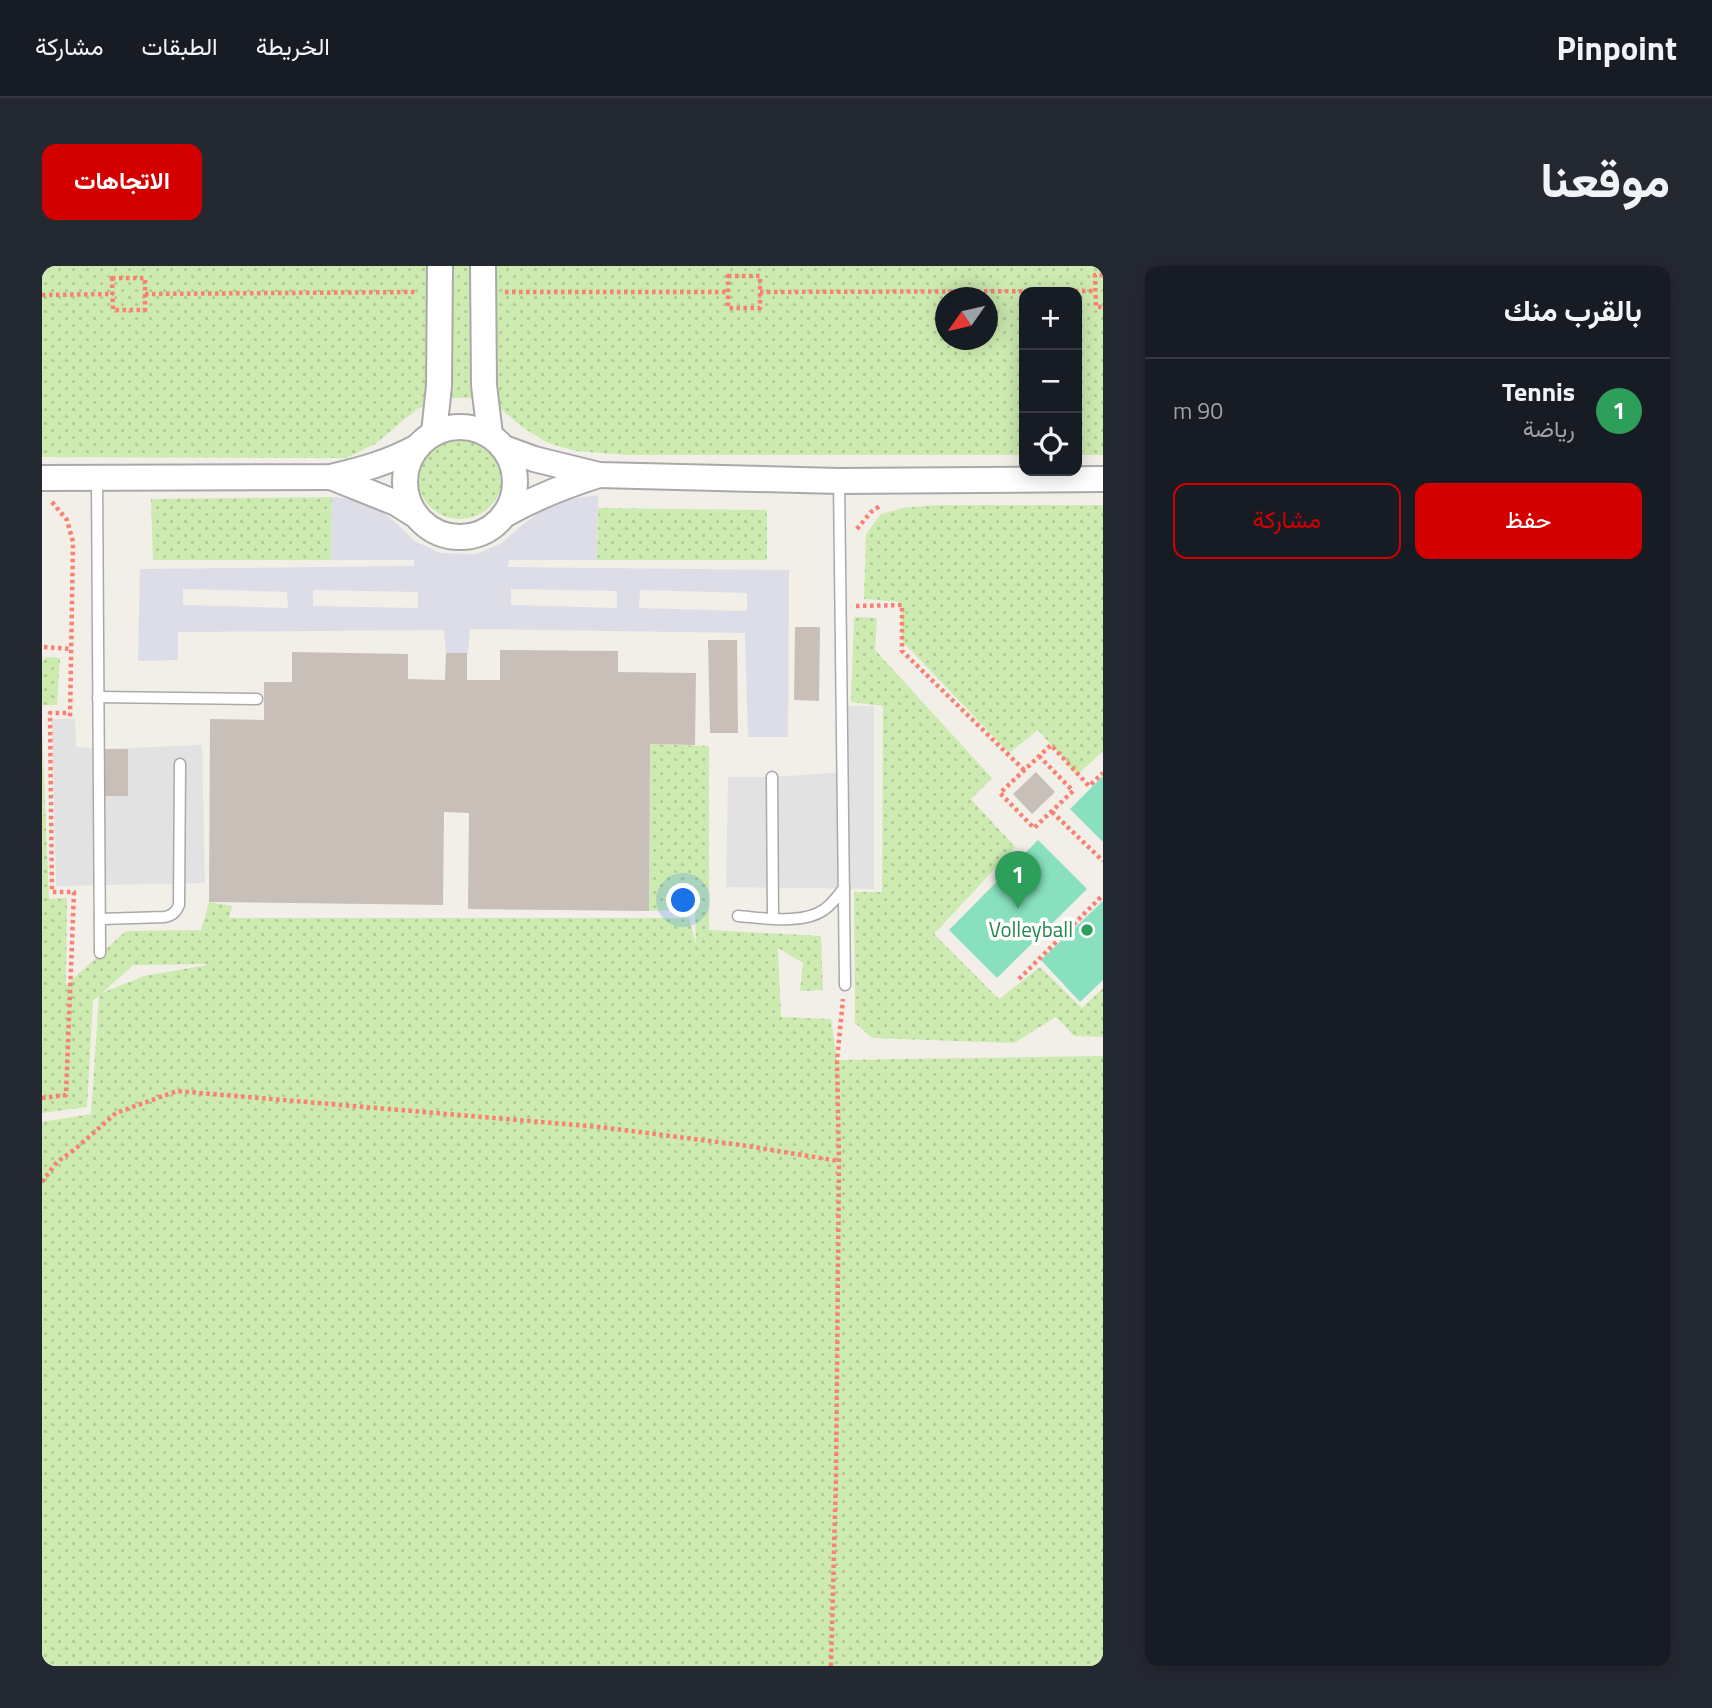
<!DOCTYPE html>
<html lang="ar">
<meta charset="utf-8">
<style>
body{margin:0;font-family:"Titillium Web",Vazirmatn,sans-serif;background:#242831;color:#f1f3f6;direction:rtl}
.controls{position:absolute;right:21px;top:21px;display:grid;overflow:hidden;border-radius:14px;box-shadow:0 4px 18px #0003}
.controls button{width:63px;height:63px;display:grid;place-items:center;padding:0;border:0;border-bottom:2px solid #363941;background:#171b24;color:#f1f3f6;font:35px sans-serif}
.compass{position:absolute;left:893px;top:21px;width:63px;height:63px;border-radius:50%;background:#171b24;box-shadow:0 4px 18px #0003;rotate:236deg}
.you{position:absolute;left:642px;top:635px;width:24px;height:24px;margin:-18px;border:5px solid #fff;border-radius:50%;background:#1a73e8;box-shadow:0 0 0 10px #1a73e833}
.badge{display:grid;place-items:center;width:46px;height:46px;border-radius:50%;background:#d40000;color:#fff;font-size:23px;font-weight:700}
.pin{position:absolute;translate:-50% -58px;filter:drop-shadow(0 2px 4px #0008)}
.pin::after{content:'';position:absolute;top:37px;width:24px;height:21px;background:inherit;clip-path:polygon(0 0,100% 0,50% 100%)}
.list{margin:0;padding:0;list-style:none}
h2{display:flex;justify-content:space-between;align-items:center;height:91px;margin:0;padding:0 28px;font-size:30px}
h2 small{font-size:23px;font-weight:400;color:#9ea1a6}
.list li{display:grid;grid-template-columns:46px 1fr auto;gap:21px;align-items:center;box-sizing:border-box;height:105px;padding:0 28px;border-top:2px solid #363941}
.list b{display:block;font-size:26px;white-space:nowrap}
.list p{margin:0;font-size:23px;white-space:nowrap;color:#9ea1a6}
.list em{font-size:23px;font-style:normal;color:#9ea1a6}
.actions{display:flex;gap:14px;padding:21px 28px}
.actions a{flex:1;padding:16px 0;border:2px solid #d40000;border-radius:14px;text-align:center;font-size:24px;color:#d40000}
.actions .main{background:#d40000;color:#fff}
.icon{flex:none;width:38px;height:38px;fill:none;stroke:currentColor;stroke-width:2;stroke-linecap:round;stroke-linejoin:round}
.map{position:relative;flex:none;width:1061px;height:1400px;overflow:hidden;direction:ltr;border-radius:14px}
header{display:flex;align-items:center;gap:42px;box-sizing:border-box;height:98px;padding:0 35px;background:#171b24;border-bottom:2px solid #363941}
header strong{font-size:33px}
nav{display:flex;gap:38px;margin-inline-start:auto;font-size:24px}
.intro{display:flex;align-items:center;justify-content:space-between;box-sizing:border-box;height:168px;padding:0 42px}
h1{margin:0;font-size:49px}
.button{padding:18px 32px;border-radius:14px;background:#d40000;color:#fff;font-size:24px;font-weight:700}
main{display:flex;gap:42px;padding:0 42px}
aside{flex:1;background:#171b24;border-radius:14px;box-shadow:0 4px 18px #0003}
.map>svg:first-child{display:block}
</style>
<header>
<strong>Pinpoint</strong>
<nav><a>الخريطة</a><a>الطبقات</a><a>مشاركة</a></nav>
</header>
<div class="intro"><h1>موقعنا</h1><a class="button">الاتجاهات</a></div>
<main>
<aside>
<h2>بالقرب منك<small></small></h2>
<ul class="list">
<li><span class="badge" style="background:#2e9e5b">1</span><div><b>Tennis</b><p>رياضة</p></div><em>90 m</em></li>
</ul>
<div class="actions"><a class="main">حفظ</a><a>مشاركة</a></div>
</aside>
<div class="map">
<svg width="1061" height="1400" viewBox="0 0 1061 1400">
<defs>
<pattern id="grass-dots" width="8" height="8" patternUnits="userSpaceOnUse" patternTransform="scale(1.75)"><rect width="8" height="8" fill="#cdebb0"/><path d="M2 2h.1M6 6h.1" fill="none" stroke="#b0c997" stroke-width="1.8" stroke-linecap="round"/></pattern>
</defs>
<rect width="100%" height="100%" fill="#f2efe9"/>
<g fill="url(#grass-dots)" fill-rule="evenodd">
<path d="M0 0H1061V189H1035V26H982V189H586L534 185 506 177 480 161 459 143 433 132H401L375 143 333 178 304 192 0 191ZM904 32H946V74H904Z"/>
<circle cx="418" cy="210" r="43"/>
<path d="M290 231 289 294H111L109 233Z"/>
<path d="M895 239H1061V485L1035 509 996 464 967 487 860 375 859 336 822 333 824 268 839 248 861 242Z"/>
<path d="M556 242 725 244V294H555Z"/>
<path d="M812 351 835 352 833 384 950 512 929 533 973 581 892 668 957 733 998 701 1040 742 1061 722V771L1032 770 1014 751 972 777 830 772 813 757 812 626H840L841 440 809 436Z"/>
<path d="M4 391 18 392 15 439H0V395Z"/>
<path d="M0 462 7 633 25 632 24 719 84 665 159 664 167 636 190 640 187 652H647L654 678 653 643 607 645 608 478 667 480V664L779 670 781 724 758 725 761 697 736 682 739 751 789 753 795 794 1061 790V1400H0V856L49 848 57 730 51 734 45 841 0 847ZM91 699 164 698 165 699 102 710 60 727Z"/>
</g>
<g fill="#88e0be">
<path d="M1061 510V576L1028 543Z"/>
<path d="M996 574 1045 623 955 712 907 664Z"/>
<path d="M1061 635V714L1038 736 999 694Z"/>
</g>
<g fill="#e2e2e2">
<path d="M805 440H832V623L684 621 686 511H730L805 506Z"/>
<path d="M10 453H33L34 481 62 483 160 479 163 617 14 620Z"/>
</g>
<path fill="#dddde8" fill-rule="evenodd" d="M556 229 555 294H467L466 301 747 304 746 471H706L703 367 428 363 426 388 404 387 402 364 136 366V394L96 395 98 303 372 300V294H289L290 231 313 233 333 240 353 256 373 275 398 287 434 288 460 277 480 259 507 240 527 233ZM141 323 245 326 246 342 141 339ZM469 323 575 325V342L469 339ZM271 324 376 326V342L271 340ZM598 324 705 327V345L597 342Z"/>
<g fill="#c7bfb8">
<path d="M753 361H778L777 435 752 434Z"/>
<path d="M666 374H695L696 467H668Z"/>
<path d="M458 384 576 385V406L654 407 653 479 608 478 607 645 426 643 427 547 402 546 401 639 167 636 168 453 222 454V416H250V386L366 388V413L403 414 404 387H425V414H458Z"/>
<path d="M62 483H86V530H63Z"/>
<path d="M994 506 1013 526 990 548 971 528Z"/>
</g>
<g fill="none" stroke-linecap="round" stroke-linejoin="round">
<defs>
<g id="service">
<path d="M55 212 58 687"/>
<path d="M797 215 803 719"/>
<path d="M56 431 215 433"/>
<path d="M730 511 731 652"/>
<path d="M696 650C722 652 762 659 783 643 791 637 796 630 802 622"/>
<path d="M58 653 123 651C131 649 134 646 137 639L138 498"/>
</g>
<g id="tertiary">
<path d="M441 0 442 119 448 169"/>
<circle cx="418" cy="216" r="55"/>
<path d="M392 167 397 120 398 0"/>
<path d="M462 182 492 193 557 209 797 215 1061 213"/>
<path d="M289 211 354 237 373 249"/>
<path d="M0 212 289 211C319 204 348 196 375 181"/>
<path d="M462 249C494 231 522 220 557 209"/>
</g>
</defs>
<use href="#service" stroke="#a9a9a9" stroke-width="13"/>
<use href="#tertiary" stroke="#a9a9a9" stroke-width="28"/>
<g stroke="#fa8072" stroke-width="4.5" stroke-dasharray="3.5 3.5" stroke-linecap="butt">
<path d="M1061 9H1053L1054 41H1061"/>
<rect x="686" y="10" width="32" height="32"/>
<path d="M70 12H103V44H71Z"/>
<path d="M463 26H686"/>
<path d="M718 26 1054 25"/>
<path d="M103 28 374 26"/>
<path d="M0 29 71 28"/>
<path d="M10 236 25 254 31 276 28 453"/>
<path d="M815 263 829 246 838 240"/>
<path d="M814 340 860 339V385L982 504"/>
<path d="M2 381 29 383"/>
<path d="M997 490 1031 525 992 562 958 527C975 511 992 495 1009 479L1047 520 1061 507"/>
<path d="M1010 546 1061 595"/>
<path d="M977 713 1061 629"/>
<path d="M0 832 24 829 32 626H10L8 447H28"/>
<path d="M0 916 15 896 32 884 74 847 135 825 558 861 699 879 797 895"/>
<path d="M789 1400 794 1211 797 895 795 794 801 733"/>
</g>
<use href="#service" stroke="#fff" stroke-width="10"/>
<use href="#tertiary" stroke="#fff" stroke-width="24"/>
</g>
<circle fill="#2e9e5b" stroke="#fff" stroke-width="2.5" cx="1045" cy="664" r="7"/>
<g text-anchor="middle" stroke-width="7" stroke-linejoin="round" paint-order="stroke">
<g font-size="21" fill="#27864d" stroke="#fff" text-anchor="end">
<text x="1031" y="671">Volleyball</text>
</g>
</g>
</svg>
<div class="controls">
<button>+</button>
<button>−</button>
<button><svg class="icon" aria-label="locate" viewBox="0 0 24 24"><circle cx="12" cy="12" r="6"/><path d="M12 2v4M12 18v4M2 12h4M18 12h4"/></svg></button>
</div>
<svg class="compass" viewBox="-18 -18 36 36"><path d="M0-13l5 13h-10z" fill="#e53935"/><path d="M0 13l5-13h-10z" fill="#9ea1a6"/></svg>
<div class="you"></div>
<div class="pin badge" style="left:976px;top:643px;background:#2e9e5b">1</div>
</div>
</main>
